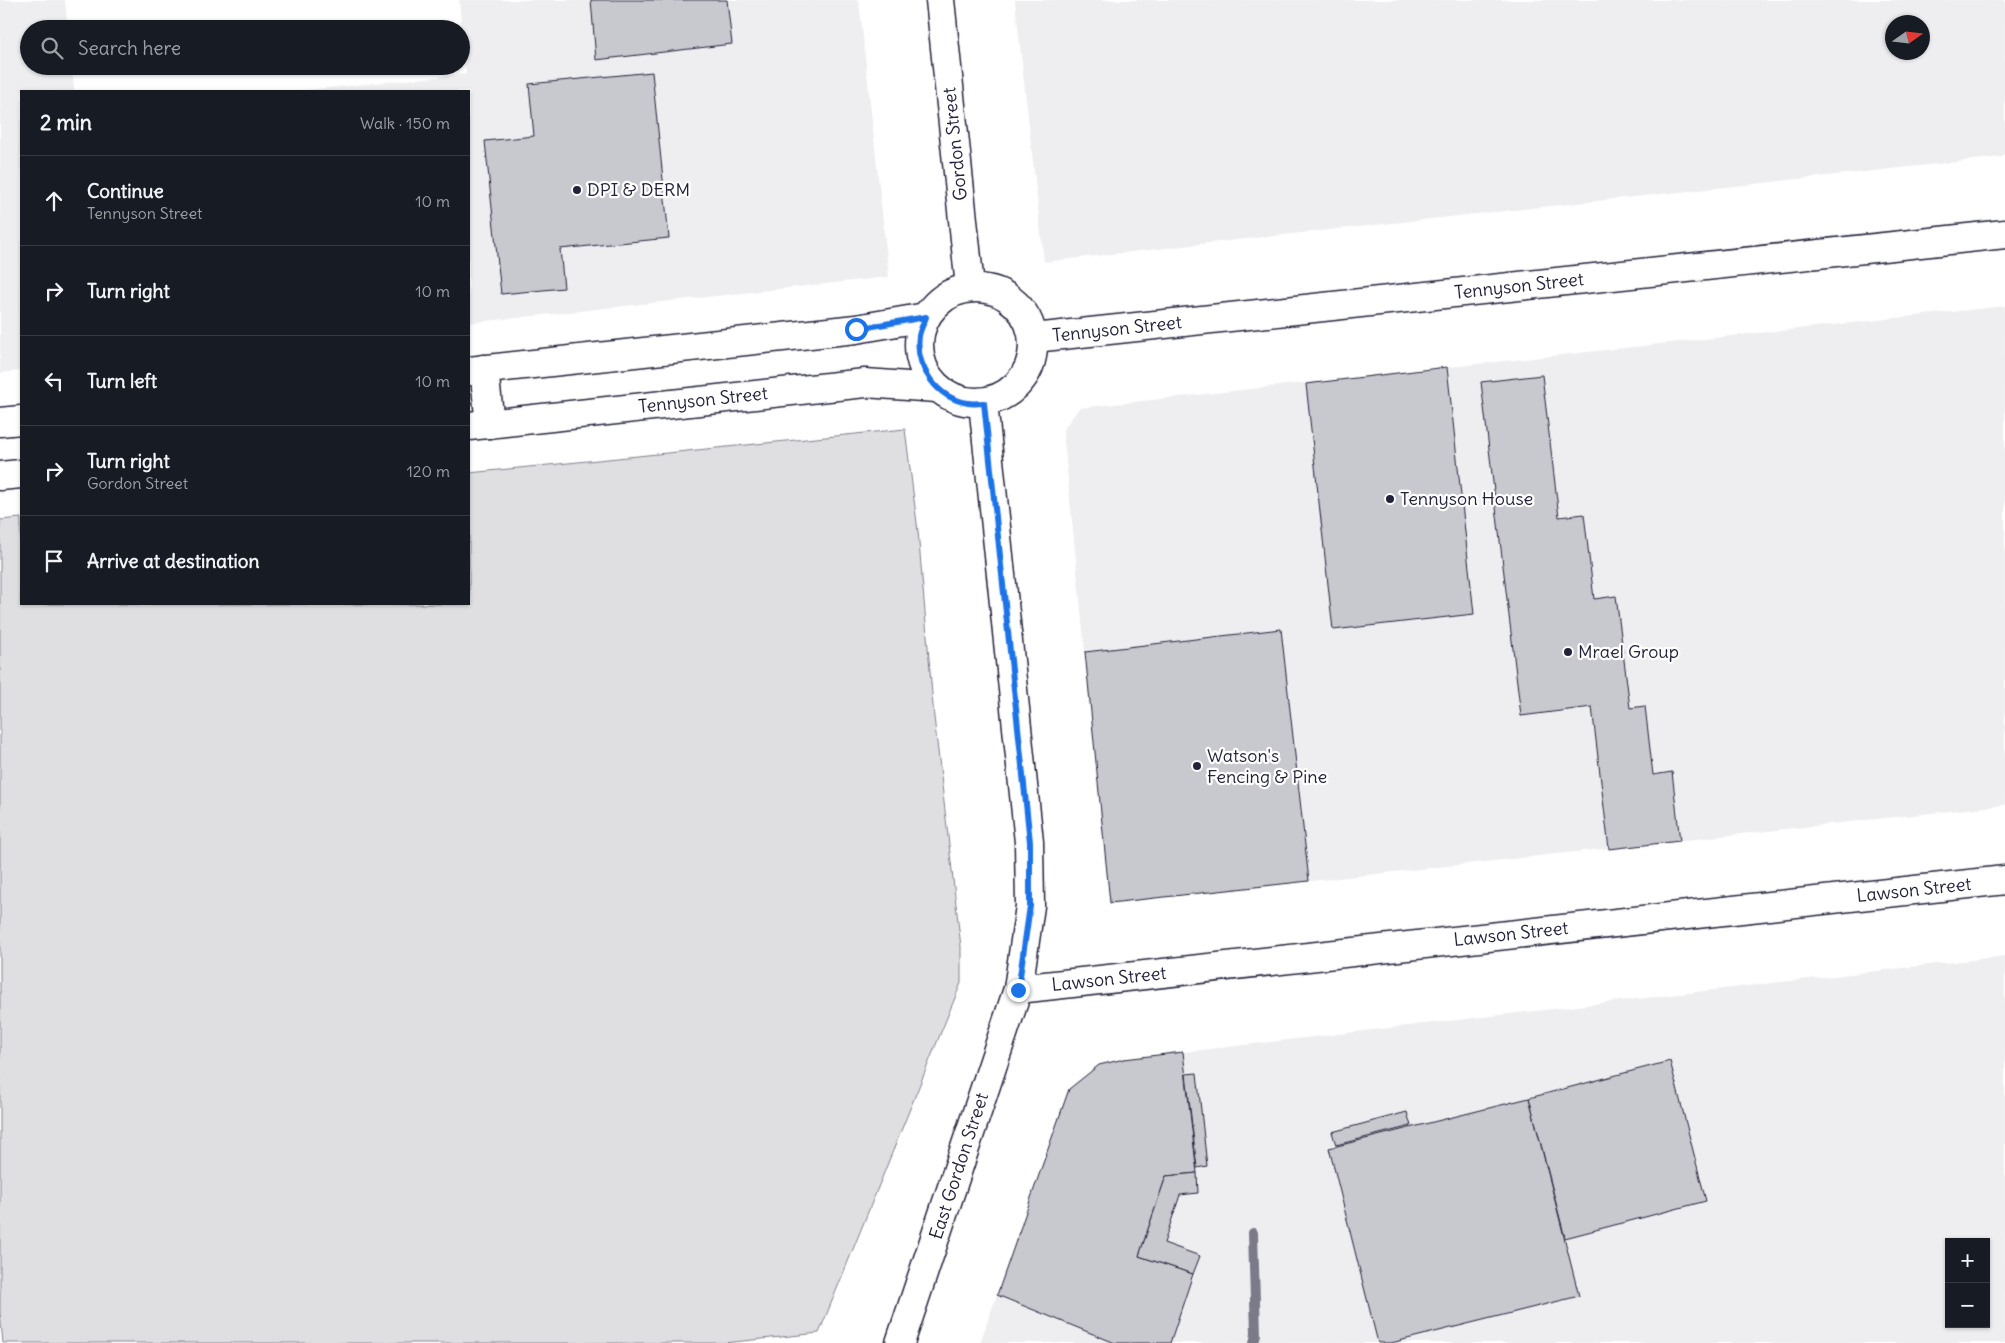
<!DOCTYPE html>
<meta charset="utf-8">
<style>
body{margin:0;font-family:Delius,sans-serif;background:#242831;color:#f1f3f6}
.controls{position:absolute;right:15px;bottom:15px;display:grid;overflow:hidden;border-radius:0px;box-shadow:0 1px 4px #0004}
.controls button{width:45px;height:45px;display:grid;place-items:center;padding:0;border:0;border-bottom:1px solid #363941;background:#171b24;color:#f1f3f6;font:25px sans-serif}
.compass{position:absolute;left:1885px;top:15px;width:45px;height:45px;border-radius:50%;background:#171b24;box-shadow:0 1px 4px #0004;rotate:76deg}
.stop{position:absolute;width:15px;height:15px;margin:-11px;border:4px solid #1a73e8;border-radius:50%;background:#fff}
.stop.end{background:#1a73e8;border-color:#fff;box-shadow:0 1px 5px #0008}
.list{margin:0;padding:0;list-style:none}
h2{display:flex;justify-content:space-between;align-items:center;height:65px;margin:0;padding:0 20px;font-size:21px}
h2 small{font-size:16px;font-weight:400;color:#9ea1a6}
.list li{display:grid;grid-template-columns:32px 1fr auto;gap:15px;align-items:center;box-sizing:border-box;height:90px;padding:0 20px;border-top:1px solid #363941}
.list b{display:block;font-size:19px;white-space:nowrap}
.list p{margin:0;font-size:16px;white-space:nowrap;color:#9ea1a6}
.list em{font-size:16px;font-style:normal;color:#9ea1a6}
.icon{flex:none;width:28px;height:28px;fill:none;stroke:currentColor;stroke-width:2;stroke-linecap:round;stroke-linejoin:round}
.map{position:relative;flex:none;width:2005px;height:1343px;overflow:hidden}
.search{position:absolute;background:#171b24;box-shadow:0 1px 4px #0004;left:20px;top:20px;width:450px;height:55px;display:flex;align-items:center;gap:12px;box-sizing:border-box;padding:0 18px;border-radius:28px;color:#9ea1a6;font-size:19px}
.panel{position:absolute;background:#171b24;box-shadow:0 1px 4px #0004;left:20px;top:90px;width:450px;height:515px;border-radius:0px}
.map>svg:first-child{display:block}
</style>
<div class="map">
<svg width="2005" height="1343" viewBox="0 0 2005 1343">
<rect width="100%" height="100%" fill="#fff"/>
<filter id="ink" filterUnits="userSpaceOnUse"><feTurbulence type="fractalNoise" baseFrequency=".02" numOctaves="2"/><feDisplacementMap in="SourceGraphic" scale="10" xChannelSelector="R" yChannelSelector="G"/><feConvolveMatrix kernelMatrix="1 2 1 2 8 2 1 2 1" color-interpolation-filters="sRGB"/></filter>
<g filter="url(#ink)">
<g fill="#eeeef1" fill-rule="evenodd">
<path d="M0 0H65L68 29H29V66H72L74 91H21V371L0 373Z"/>
<path d="M459 0H859L889 277 469 323V91H296L466 74Z"/>
<path d="M1015 0H2005V153L2002 157 1236 240 1044 262ZM1892 22H1922V52H1892Z"/>
<path d="M2005 306V805L1110 903 1063 430 1079 408Z"/>
<path d="M2005 956V1343H980L1069 1089 1099 1065 1124 1059ZM1949 1242H1986V1324H1949Z"/>
</g>
<path fill="#dfdfe2" stroke="#80808e" d="M905 429 918 531 934 717 961 947V983L819 1333 724 1343H3L0 1312V520L21 518V604H469V473Z"/>
<g fill="none" stroke-linecap="round" stroke-linejoin="round">
<path stroke="#7a7a88" stroke-width="10" d="M1253 1233 1256 1334 1254 1343"/>
</g>
<g fill="#c8c8cf" stroke="#22223b">
<path d="M591 0H727L732 44 596 60Z"/>
<path d="M652 72 669 238 560 249 564 288 501 294 485 141 534 136 529 84Z"/>
<path d="M1447 367 1474 614 1333 630 1306 384Z"/>
<path d="M1542 375 1559 517 1584 514 1594 599 1616 596 1630 708 1645 706 1653 775 1672 772 1680 841 1609 849 1592 707 1521 716 1481 382Z"/>
<path d="M1281 629 1309 881 1110 903 1085 652Z"/>
<path d="M1183 1052 1197 1173 1166 1176 1139 1256 1193 1274 1170 1343H1115L997 1295 1069 1089 1099 1065 1124 1059Z"/>
<path d="M1670 1061 1706 1201 1565 1238 1529 1098Z"/>
<path d="M1197 1073 1207 1166 1197 1168 1186 1074Z"/>
<path d="M1529 1098 1579 1296 1391 1343H1378L1329 1148Z"/>
<path d="M1407 1112 1411 1126 1336 1145 1332 1132Z"/>
<path d="M1197 1173 1198 1193 1180 1195 1164 1243 1200 1256 1193 1274 1139 1256 1166 1176Z"/>
</g>
<g fill="none" stroke-linecap="round" stroke-linejoin="round">
<defs>
<path id="minor" d="M1018 989 2005 880"/>
<g id="tertiary">
<path d="M940 0 970 287"/>
<circle cx="976" cy="345" r="57"/>
<path d="M1034 338 2005 234"/>
<path d="M484 369 490 424"/>
<path d="M469 371 856 329 926 317"/>
<path d="M0 422 21 420"/>
<path d="M469 426 865 383 937 388"/>
<path d="M0 476 21 474"/>
<path d="M900 1343 1018 989 1030 906 1029 842 983 403"/>
</g>
</defs>
<use href="#minor" stroke="#22223b" stroke-width="31"/>
<use href="#tertiary" stroke="#22223b" stroke-width="31"/>
<use href="#minor" stroke="#fff" stroke-width="28"/>
<use href="#tertiary" stroke="#fff" stroke-width="28"/>
</g>
</g>
<g fill="none" stroke-linecap="round" stroke-linejoin="round" filter="url(#ink)">
<path stroke="#1a73e8" stroke-width="6" d="M856 329 926 317C924 323 920 329 919 336 915 366 936 398 968 403 973 404 978 403 984 403L1030 842V906L1018 990"/>
</g>
<g fill="#22223b" stroke="#fff" stroke-width="2">
<circle cx="577" cy="190" r="5"/>
<circle cx="1390" cy="499" r="5"/>
<circle cx="1568" cy="652" r="5"/>
<circle cx="1197" cy="766" r="5"/>
</g>
<g text-anchor="middle" stroke-width="4.5" stroke-linejoin="round" paint-order="stroke">
<g font-size="18" fill="#22223b" stroke="#fff">
<text transform="translate(955 144) rotate(-96)" y="6">Gordon Street</text>
<text transform="translate(1519 286) rotate(-6)" y="6">Tennyson Street</text>
<text transform="translate(1117 329) rotate(-6)" y="6">Tennyson Street</text>
<text transform="translate(703 400) rotate(-6)" y="6">Tennyson Street</text>
<text transform="translate(1914 890) rotate(-6)" y="6">Lawson Street</text>
<text transform="translate(1511 934) rotate(-6)" y="6">Lawson Street</text>
<text transform="translate(1109 979) rotate(-6)" y="6">Lawson Street</text>
<text transform="translate(959 1166) rotate(-72)" y="6">East Gordon Street</text>
</g>
<g font-size="18" fill="#22223b" stroke="#fff" text-anchor="start">
<text x="587" y="196">DPI &amp; DERM</text>
<text x="1400" y="505">Tennyson House</text>
<text x="1578" y="658">Mrael Group</text>
<text x="1207" y="762">Watson's<tspan x="1207" dy="21">Fencing &amp; Pine</tspan></text>
</g>
</g>
</svg>
<div class="controls">
<button>+</button>
<button>−</button>
</div>
<svg class="compass" viewBox="-18 -18 36 36"><path d="M0-13l5 13h-10z" fill="#e53935"/><path d="M0 13l5-13h-10z" fill="#9ea1a6"/></svg>
<div class="stop" style="left:856px;top:329px"></div>
<div class="stop end" style="left:1018px;top:990px"></div>
<div class="search"><svg class="icon" aria-label="search" viewBox="0 0 24 24"><circle cx="10" cy="10" r="6"/><path d="M15 15l6 6"/></svg>Search here</div>
<section class="panel">
<h2>2 min<small>Walk · 150 m</small></h2>
<ul class="list">
<li><svg class="icon" aria-label="ahead" viewBox="0 0 24 24"><path d="M12 20V5M6 11l6-6 6 6"/></svg><div><b>Continue</b><p>Tennyson Street</p></div><em>10 m</em></li>
<li><svg class="icon" aria-label="right" viewBox="0 0 24 24"><path d="M7 20v-9h11M14 6l5 5-5 5"/></svg><div><b>Turn right</b></div><em>10 m</em></li>
<li><svg class="icon" aria-label="left" viewBox="0 0 24 24"><path d="M17 20v-9H6M10 6l-5 5 5 5"/></svg><div><b>Turn left</b></div><em>10 m</em></li>
<li><svg class="icon" aria-label="right" viewBox="0 0 24 24"><path d="M7 20v-9h11M14 6l5 5-5 5"/></svg><div><b>Turn right</b><p>Gordon Street</p></div><em>120 m</em></li>
<li><svg class="icon" aria-label="arrive" viewBox="0 0 24 24"><path d="M6 21V4h12l-3 4 3 4H6"/></svg><div><b>Arrive at destination</b></div></li>
</ul>
</section>
</div>
